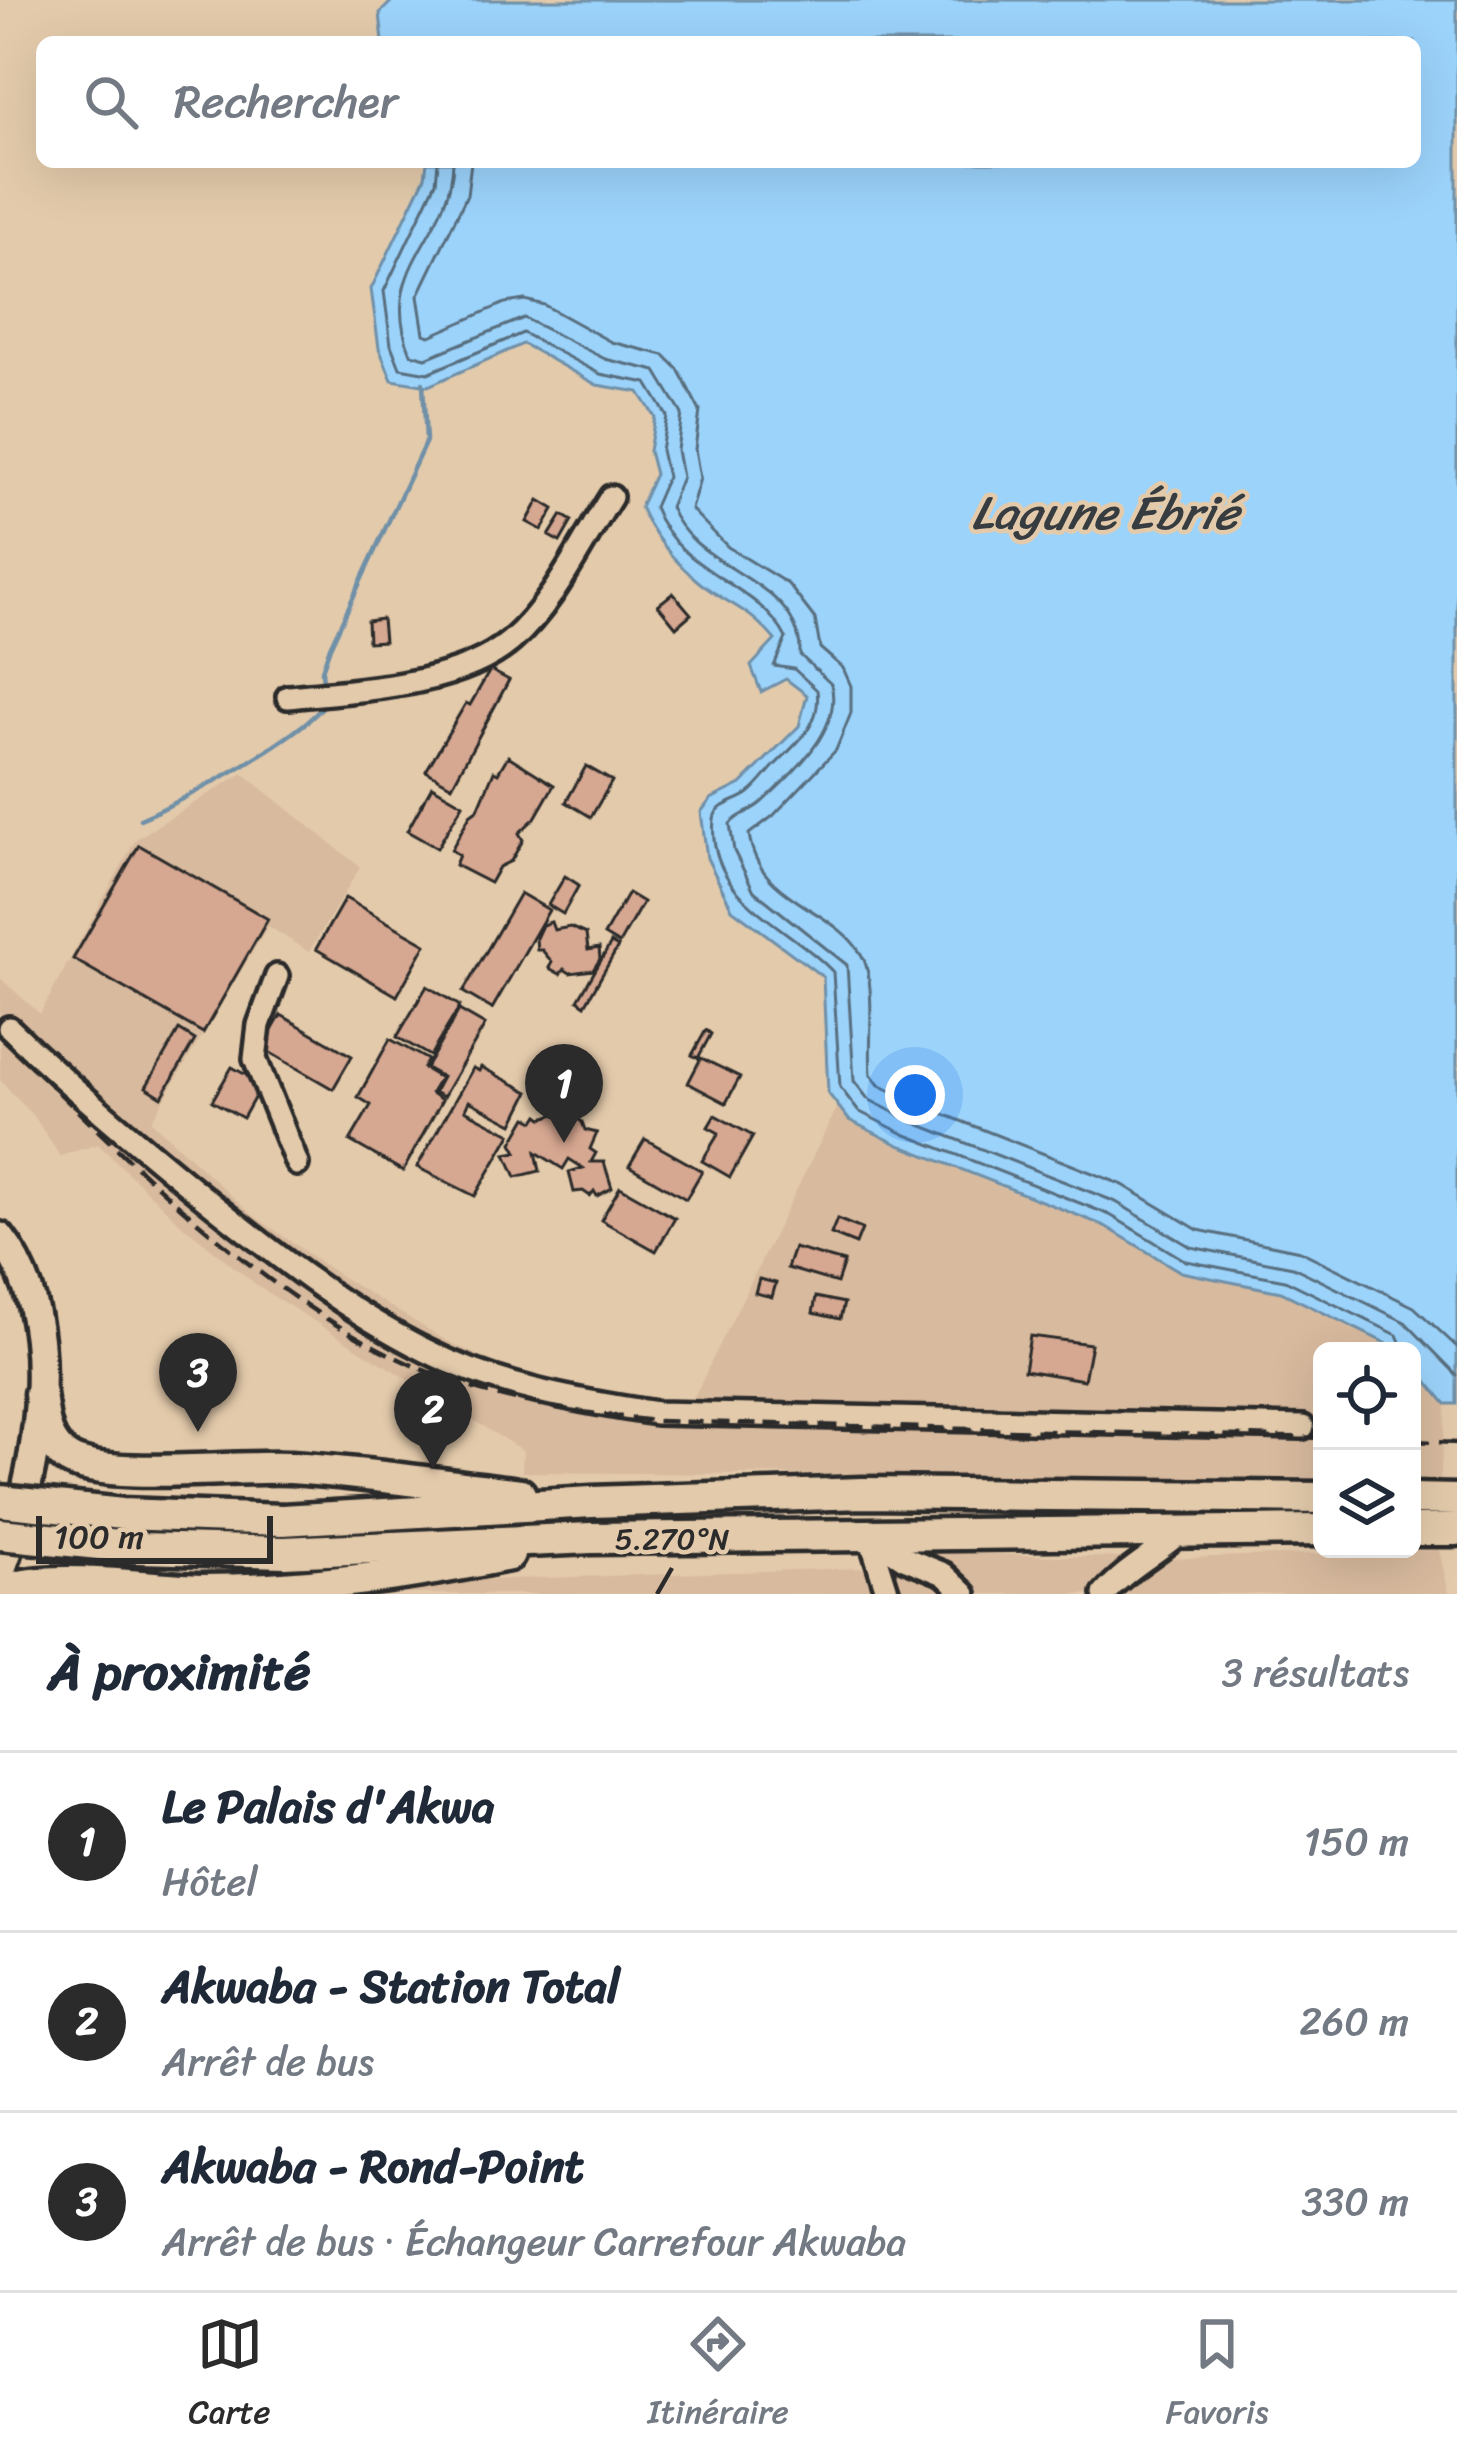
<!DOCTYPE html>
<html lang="fr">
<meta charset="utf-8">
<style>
body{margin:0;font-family:Sriracha,sans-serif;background:#f6f6f7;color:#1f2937}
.controls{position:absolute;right:36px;bottom:36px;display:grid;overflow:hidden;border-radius:18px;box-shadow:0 12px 48px #0002}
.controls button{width:108px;height:108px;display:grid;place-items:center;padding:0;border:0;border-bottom:3px solid #e0e1e3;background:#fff;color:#1f2937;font:60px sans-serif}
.scale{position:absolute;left:36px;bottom:30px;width:237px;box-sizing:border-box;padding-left:12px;border:6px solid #2b2b2b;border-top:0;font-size:33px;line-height:42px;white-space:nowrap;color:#2b2b2b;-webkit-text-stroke:9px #e3caab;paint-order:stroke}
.you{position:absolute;left:915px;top:1095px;width:42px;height:42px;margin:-30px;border:9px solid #fff;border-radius:50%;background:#1a73e8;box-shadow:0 0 0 18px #1a73e833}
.badge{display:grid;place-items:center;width:78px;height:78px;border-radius:50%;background:#2b2b2b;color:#fff;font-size:39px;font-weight:700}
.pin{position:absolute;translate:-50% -99px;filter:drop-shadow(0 3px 6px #0008)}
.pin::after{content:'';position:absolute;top:63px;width:42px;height:36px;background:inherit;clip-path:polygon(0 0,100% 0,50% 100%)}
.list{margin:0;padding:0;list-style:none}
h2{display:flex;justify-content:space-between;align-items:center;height:156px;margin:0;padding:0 48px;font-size:51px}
h2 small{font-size:39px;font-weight:400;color:#747a83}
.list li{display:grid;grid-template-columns:78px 1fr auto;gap:36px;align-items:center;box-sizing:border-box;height:180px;padding:0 48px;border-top:3px solid #e0e1e3}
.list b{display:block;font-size:45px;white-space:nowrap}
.list p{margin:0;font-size:39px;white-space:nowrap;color:#747a83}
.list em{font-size:39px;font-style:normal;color:#747a83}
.icon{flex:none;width:66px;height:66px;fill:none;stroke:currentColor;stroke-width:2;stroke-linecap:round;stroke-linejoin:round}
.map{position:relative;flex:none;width:1457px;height:1594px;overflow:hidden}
.search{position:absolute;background:#fff;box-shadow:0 12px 48px #0002;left:36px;right:36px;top:36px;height:132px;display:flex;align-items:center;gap:30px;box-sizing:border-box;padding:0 42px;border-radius:18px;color:#747a83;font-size:45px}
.sheet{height:696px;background:#fff}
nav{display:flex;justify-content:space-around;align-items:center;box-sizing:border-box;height:168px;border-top:3px solid #e0e1e3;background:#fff;font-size:33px;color:#747a83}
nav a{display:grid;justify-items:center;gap:6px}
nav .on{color:#2b2b2b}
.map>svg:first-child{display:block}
</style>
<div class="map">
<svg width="1457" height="1594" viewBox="0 0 1457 1594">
<rect width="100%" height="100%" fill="#e3caab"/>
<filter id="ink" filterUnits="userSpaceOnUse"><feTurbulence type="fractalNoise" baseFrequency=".00833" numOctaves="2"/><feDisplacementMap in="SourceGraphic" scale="24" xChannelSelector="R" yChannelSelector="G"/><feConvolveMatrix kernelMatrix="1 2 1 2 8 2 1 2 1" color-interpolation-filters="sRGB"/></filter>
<g filter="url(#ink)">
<g fill="#d8ba9e">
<path d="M243 773 360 867 309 952 268 926 151 1121 250 1213 343 1278 447 1341 507 1369 576 1392 689 1407 838 1106 850 1120 1000 1187 1105 1226 1181 1272 1281 1292 1402 1351H1322V1479L522 1472 523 1451 259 1287 181 1224 98 1144 60 1156 36 1119 0 1080V978L40 1014 136 839Z"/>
<path d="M1412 1363 1446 1404 1440 1480H1412Z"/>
<path d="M870 1550 1154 1559 1439 1550 1449 1594H384L480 1580 897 1567Z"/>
</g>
<path fill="#9cd3fb" stroke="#6f90a8" stroke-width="3" d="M393 0H1457V1404H1446L1412 1363V1351H1402L1281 1292 1181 1272 1105 1226 899 1145 849 1120 828 1093 823 977 732 909 707 858 701 812 711 799 741 784 799 726 807 695 786 679 761 692 751 666 775 640C747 606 729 606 699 582 674 561 653 536 640 507L655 474 649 451 655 417 639 392 597 385 523 344 428 386 392 380 379 348 371 289 425 177 427 162H1415V42H383L380 13Z"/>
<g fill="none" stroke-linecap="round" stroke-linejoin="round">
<g stroke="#586e7e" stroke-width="3">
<path d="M438 162 436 182 384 291 391 345 400 368 428 373 523 333 600 374 647 383 667 416 661 450 667 477 654 507C680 575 758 582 786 638L774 666 794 669 817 690C822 726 796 743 774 766 766 775 758 786 749 793 738 802 716 803 714 819 706 900 790 925 833 972L840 1087 858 1111 904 1134 1110 1215 1186 1261 1285 1280 1397 1335 1404 1351"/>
<path d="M453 162C451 238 375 267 411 354L426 358 524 318 605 359 656 371 682 414 677 450 682 477 670 507C695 572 803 579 800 655L831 684C843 730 792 774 761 803 751 812 738 814 730 824L734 851 754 891 847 965 854 1081 868 1099 910 1121 1116 1202 1191 1247 1293 1267 1405 1322 1457 1375"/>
<path d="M471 162 467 195 418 296 424 334 430 336 505 303 525 300 544 305 611 342 664 355 678 369 700 411 695 449 700 478 691 509 728 547 788 584 815 619 820 648 843 668 851 686V713L836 750 773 816 749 834C758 902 832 906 861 954 877 979 868 1042 871 1074L879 1085 918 1104 1123 1185 1198 1230 1300 1251 1414 1307 1457 1347"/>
</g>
<g stroke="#6f90a8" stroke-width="4.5">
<path d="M323 684 322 670 330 647 426 441 423 383"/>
<path d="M140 819C181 802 305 735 326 702"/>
</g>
</g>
<g fill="#d6a791" stroke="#2b2b2b" stroke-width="3">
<path d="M539 500 554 509 542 530 527 522Z"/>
<path d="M562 515 572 521 560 542 549 536Z"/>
<path d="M673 593 691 614 676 627 658 605Z"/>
<path d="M382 619 384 641 368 642 367 621Z"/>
<path d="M490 670 509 680 452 786 426 771 466 703 470 705Z"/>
<path d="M508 756 554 785 535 818 519 833 523 840 511 861 499 867 490 883 455 865 459 855 451 850 470 815 478 809 494 771 498 773Z"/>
<path d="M586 766 612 781 591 817 566 802Z"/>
<path d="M432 786 463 804 437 848 407 831Z"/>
<path d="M139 845 268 919 203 1033 73 959Z"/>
<path d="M565 876 579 885 563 914 548 905Z"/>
<path d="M520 893 549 910 492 1009 463 992Z"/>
<path d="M628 893 643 902 619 944 604 935Z"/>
<path d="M345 898 426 944 397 996 316 949Z"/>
<path d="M551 922 554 930 570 927 586 934 588 950 599 948 600 959 593 970 570 973 564 969 560 974 549 968 552 962 542 950H537L536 938 542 925Z"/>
<path d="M611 943 618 947 585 1005 578 1000Z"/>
<path d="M427 986 460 1006 430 1056 397 1037Z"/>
<path d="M459 1010 485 1025 443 1097 434 1092 442 1077 426 1068Z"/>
<path d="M281 1015 352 1056 333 1089 262 1048Z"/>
<path d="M179 1030 195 1040 162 1097 146 1087Z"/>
<path d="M706 1030 711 1034 698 1058 692 1055Z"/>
<path d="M390 1039 428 1060 423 1068 440 1078 431 1093 442 1100 403 1171 350 1141 371 1105 358 1097Z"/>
<path d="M701 1058 740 1077 726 1103 688 1083Z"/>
<path d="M232 1067 262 1084 243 1118 212 1101Z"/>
<path d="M481 1067 529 1092 513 1124 469 1101 465 1110 511 1134 475 1196 417 1167 473 1068 479 1071Z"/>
<path d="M567 1110 582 1122 585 1130 597 1133 590 1149 596 1153 591 1162H604L612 1188 597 1196 594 1191 590 1196 583 1191 574 1192 569 1172 583 1168 569 1159 563 1169 536 1152 540 1171 516 1177 506 1154 517 1152 512 1143 527 1117 535 1121 539 1115 543 1118Z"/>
<path d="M715 1115 753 1136 730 1177 702 1161 719 1133 708 1127Z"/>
<path d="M645 1139 702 1171 686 1199 629 1166Z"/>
<path d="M620 1187 675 1218 656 1251 601 1220Z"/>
<path d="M837 1219 862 1229 856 1244 831 1234Z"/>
<path d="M794 1248 844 1262 837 1283 787 1268Z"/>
<path d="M759 1279 776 1283 772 1297 755 1293Z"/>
<path d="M816 1297 844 1303 840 1319 813 1313Z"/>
<path d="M1030 1336 1091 1344 1084 1380 1024 1370Z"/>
</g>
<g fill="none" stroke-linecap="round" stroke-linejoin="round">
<defs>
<g id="minor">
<path d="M288 697C355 690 457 687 511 641 553 605 581 544 611 497"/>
<path d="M277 976 259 1025 255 1059 297 1164"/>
<path d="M9 1028C71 1088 136 1142 202 1196 273 1253 346 1311 427 1351 498 1387 578 1401 656 1413L1303 1427"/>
<path d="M869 1534 888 1594"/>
<path d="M869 1535 904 1558 944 1574 965 1594"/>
<path d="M1104 1594C1127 1568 1156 1554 1182 1531"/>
</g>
<path id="major" d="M0 1237C69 1324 36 1479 0 1573"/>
<g id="highway">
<path d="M40 1394C43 1418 45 1445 69 1459 107 1481 240 1465 290 1468 367 1473 444 1485 520 1494"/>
<path d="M1412 1499 1457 1500"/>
<path d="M282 1520 592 1502 863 1493 1322 1498"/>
<path d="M1412 1530H1457"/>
<path d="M284 1552 591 1538 1322 1530"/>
<path d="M0 1593C39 1571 151 1589 200 1590 302 1590 408 1576 509 1555"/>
</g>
</defs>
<use href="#minor" stroke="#2b2b2b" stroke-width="30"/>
<use href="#major" stroke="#2b2b2b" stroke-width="36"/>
<use href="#highway" stroke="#2b2b2b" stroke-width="39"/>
<use href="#minor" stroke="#e3caab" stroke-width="21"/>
<use href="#major" stroke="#e3caab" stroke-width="27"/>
<use href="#highway" stroke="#e3caab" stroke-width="30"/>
<g stroke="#2b2b2b" stroke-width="4.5" stroke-dasharray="18 9" stroke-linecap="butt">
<path d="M0 1036C139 1168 287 1330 475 1389 533 1407 595 1414 655 1421L1322 1438"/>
<path d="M1412 1441 1457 1443"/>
</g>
<defs>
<g id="highway-bridge">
<path d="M0 1501 122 1514 282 1520"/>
<path d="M0 1534 139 1548 284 1552"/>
</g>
</defs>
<use href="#highway-bridge" stroke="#2b2b2b" stroke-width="39" stroke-linecap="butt"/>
<use href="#highway-bridge" stroke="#e3caab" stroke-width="30"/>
</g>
</g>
<path fill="none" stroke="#2b2b2b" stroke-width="4.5" d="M657 1594 672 1568"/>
<g text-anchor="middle" stroke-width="9" stroke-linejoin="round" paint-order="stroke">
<g font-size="48" font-style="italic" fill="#363c40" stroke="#e3caab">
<text x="1105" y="529">Lagune Ébrié</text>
</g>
</g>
<g font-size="30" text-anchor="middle" fill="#2b2b2b" stroke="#e3caab" stroke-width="9" stroke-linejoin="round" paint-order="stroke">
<text x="672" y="1549">5.270°N</text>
</g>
</svg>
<div class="controls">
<button><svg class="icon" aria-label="locate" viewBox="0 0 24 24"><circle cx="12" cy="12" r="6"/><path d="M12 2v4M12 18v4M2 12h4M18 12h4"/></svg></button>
<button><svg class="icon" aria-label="layers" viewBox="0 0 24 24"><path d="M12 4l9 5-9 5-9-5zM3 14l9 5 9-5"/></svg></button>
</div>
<div class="scale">100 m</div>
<div class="you"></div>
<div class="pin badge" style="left:564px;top:1143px">1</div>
<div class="pin badge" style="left:433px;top:1469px">2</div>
<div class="pin badge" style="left:198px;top:1432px">3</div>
<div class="search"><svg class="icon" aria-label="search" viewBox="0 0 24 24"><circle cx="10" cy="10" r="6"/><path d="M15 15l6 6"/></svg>Rechercher</div>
</div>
<section class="sheet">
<h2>À proximité<small>3 résultats</small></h2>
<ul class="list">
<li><span class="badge">1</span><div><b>Le Palais d'Akwa</b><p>Hôtel</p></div><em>150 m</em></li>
<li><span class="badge">2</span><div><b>Akwaba - Station Total</b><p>Arrêt de bus</p></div><em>260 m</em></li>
<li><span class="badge">3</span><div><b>Akwaba - Rond-Point</b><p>Arrêt de bus · Échangeur Carrefour Akwaba</p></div><em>330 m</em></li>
</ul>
</section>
<nav>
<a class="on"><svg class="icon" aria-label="map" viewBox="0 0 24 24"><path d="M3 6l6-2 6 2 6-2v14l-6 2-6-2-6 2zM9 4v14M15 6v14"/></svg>Carte</a>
<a><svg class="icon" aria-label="directions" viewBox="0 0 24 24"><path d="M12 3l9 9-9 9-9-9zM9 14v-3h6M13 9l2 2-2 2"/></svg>Itinéraire</a>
<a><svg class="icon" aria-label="saved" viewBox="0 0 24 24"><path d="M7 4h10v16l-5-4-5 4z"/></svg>Favoris</a>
</nav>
